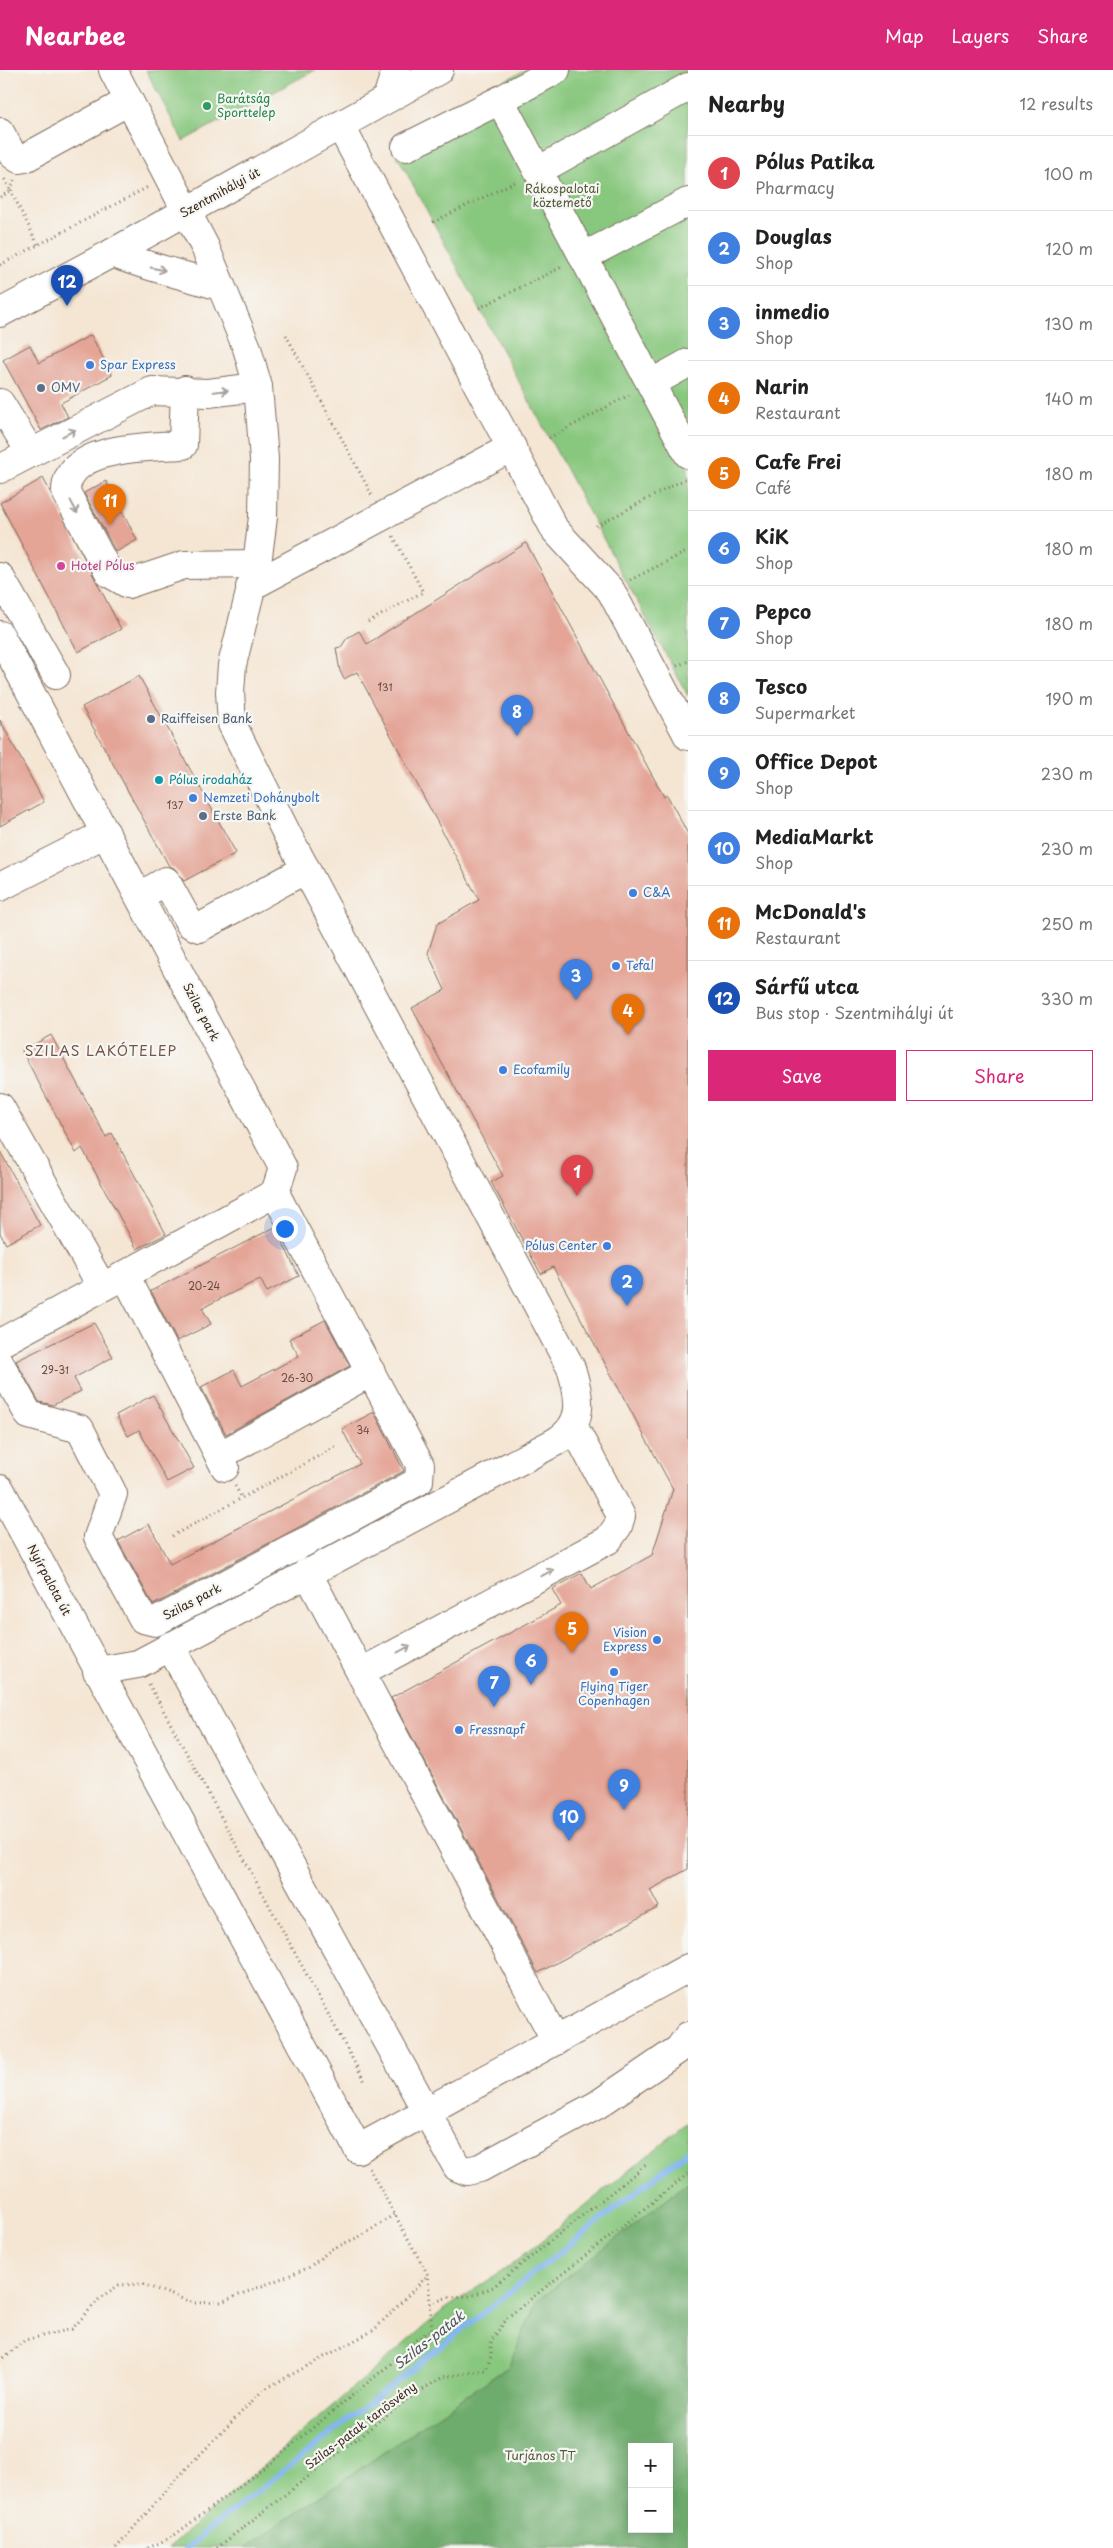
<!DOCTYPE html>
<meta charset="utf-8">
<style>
body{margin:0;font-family:"Playpen Sans",sans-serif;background:#f6f6f6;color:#222}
.controls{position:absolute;right:15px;bottom:15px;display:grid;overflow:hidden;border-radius:0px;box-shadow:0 2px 12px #0003}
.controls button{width:45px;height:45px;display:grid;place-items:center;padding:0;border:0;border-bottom:1px solid #e0e0e0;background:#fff;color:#222;font:25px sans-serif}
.you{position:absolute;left:284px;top:1158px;width:18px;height:18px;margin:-12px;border:4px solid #fff;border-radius:50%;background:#1a73e8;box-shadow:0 0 0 8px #1a73e833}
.badge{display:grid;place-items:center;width:32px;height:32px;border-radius:50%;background:#db2777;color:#fff;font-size:16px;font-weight:700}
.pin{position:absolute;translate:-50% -41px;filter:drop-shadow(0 1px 2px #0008)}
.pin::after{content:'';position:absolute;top:26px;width:18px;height:15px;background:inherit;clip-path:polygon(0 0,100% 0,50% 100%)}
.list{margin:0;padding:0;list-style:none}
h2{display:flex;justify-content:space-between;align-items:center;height:65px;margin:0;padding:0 20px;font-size:21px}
h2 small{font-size:16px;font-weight:400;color:#767676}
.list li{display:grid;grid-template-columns:32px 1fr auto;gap:15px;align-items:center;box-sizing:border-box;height:75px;padding:0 20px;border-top:1px solid #e0e0e0}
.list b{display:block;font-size:19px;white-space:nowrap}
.list p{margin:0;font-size:16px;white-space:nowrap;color:#767676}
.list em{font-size:16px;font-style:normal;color:#767676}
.actions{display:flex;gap:10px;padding:15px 20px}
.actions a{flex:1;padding:11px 0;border:1px solid #db2777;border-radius:0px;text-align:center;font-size:18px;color:#db2777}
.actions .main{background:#db2777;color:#fff}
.map{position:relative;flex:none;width:688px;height:2478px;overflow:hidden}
header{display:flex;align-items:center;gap:30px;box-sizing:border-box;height:70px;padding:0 25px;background:#db2777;color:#fff}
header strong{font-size:24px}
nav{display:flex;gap:28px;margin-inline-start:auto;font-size:18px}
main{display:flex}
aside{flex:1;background:#fff}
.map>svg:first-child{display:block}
</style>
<header>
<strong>Nearbee</strong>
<nav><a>Map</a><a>Layers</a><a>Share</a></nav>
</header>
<main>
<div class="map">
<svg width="688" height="2478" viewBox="0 0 688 2478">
<rect width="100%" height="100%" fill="#f6f6f2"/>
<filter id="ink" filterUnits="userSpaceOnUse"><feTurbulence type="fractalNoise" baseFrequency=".02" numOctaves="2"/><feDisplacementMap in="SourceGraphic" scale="10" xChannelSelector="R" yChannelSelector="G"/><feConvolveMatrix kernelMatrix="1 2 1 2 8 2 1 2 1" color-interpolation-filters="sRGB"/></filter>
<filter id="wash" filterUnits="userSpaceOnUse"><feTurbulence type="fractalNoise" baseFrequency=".0096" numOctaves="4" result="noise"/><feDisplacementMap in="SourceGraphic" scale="20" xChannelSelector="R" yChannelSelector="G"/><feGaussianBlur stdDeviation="1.12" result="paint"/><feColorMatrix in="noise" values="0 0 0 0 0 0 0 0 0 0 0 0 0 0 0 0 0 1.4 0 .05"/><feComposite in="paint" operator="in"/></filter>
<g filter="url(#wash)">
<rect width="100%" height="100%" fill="#f5e6d4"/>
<g fill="#88c77e" stroke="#62784e">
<path d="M146 0H315L183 71Z"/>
<path d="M525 0H688V626L390 72Z"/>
<path d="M688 2053V2112L538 2230 508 2297 245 2478H168L441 2242 511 2195Z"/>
</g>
<path fill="#6eac6d" stroke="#546b46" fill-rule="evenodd" d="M688 2112V2478H245L508 2297 538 2230ZM632 2377H669V2459H632Z"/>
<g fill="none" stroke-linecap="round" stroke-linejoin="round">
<path stroke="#82b6f0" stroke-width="5.5" d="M186 2478 688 2081"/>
</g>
<g id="blocks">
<g fill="#e4a496">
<path d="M91 265 112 305 61 333 68 347 41 360 3 290 30 275 39 293Z"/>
<path d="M43 408 121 559 78 582 0 433Z"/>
<path d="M106 411 137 470 116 482 84 423Z"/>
<path d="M526 473 664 727 667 725 688 764V1799L650 1820 659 1837 538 1903 391 1628 561 1535 552 1519 582 1503 591 1519 652 1485 673 1419 553 1197 541 1204 491 1112 503 1106 412 938 445 920 428 883 437 854 479 830 357 602 344 609 340 601 336 578 341 577 347 568 359 561 367 574Z"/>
<path d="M139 606 236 783 184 811 174 798 169 796 82 637Z"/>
<path d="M0 650 44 732 0 756Z"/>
<path d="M51 965 106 1067 112 1063 166 1164 137 1179 82 1078 76 1083 22 981Z"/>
<path d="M0 1081 40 1155 6 1174 0 1163Z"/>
<path d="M275 1157 299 1206 267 1222 260 1209 202 1238 211 1254 177 1271 151 1221Z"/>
<path d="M325 1250 350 1296 226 1364 201 1317 234 1300 242 1316 299 1286 289 1269Z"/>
<path d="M94 1253 113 1287 74 1308 81 1321 53 1335 39 1332 16 1291Z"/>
<path d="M153 1325 194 1398 167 1412 139 1360 128 1366 116 1345Z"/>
<path d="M374 1342 404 1401 153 1535 118 1471 149 1454 170 1494 360 1394 342 1359Z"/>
</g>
</g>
</g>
<g filter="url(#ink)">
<use href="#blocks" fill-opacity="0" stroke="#7c6c5e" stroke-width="1"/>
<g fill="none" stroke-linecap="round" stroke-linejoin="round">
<defs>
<g id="minor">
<path d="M556 0 500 30 688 384"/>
<path d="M387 28 396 0"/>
<path d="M340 55 555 460 611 521 688 666"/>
<path d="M0 62 12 84 19 89 25 88 129 31"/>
<path d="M406 77 500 30"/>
<path d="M538 101 688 17"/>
<path d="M112 183C147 197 184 205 220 216"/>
<path d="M583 187 688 132"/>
<path d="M652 313 688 293"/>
<path d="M185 320 183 375C152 377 65 375 66 422L109 503 128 514 184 495 257 494"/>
<path d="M0 333 31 383 152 321 208 323 258 317"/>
<path d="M0 399 31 383"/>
<path d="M0 507 56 605"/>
<path d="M250 517 512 377"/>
<path d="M0 565 283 1098 275 1123 0 1273"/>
<path d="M0 817 106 763"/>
<path d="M140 826 166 811 190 854 199 858 306 799"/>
<path d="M0 1037 102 1217"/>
<path d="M125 1205 225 1397"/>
<path d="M0 1294 29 1345 80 1359 113 1424 98 1467 143 1549 155 1552 419 1411 420 1395 275 1123"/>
<path d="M219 1386 371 1302"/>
<path d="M0 1419 358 2079 688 1898"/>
<path d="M307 1502 556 1971"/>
<path d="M170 1576 457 2097 467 2101 480 2098 597 2035 679 1979 688 1966"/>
<path d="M97 1601 138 1594 555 1372C586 1354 580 1327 571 1298L287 764 232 654 230 622 232 595 257 494 263 447 264 389 258 317 247 278 205 177 113 0"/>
<path d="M361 1602 608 1470 618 1456 621 1446 574 1357"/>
</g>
<path id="major" d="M0 243 112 183 439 0"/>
</defs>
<use href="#minor" stroke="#7c6c5e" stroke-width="30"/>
<use href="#major" stroke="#7c6c5e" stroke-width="30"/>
<g stroke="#7c6c5e" stroke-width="3" stroke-dasharray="1 4" stroke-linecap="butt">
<path d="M14 110 11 121 38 175"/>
<path d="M0 127 11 121 4 108"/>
<path d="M433 152 517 111"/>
<path d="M0 195 150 116"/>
<path d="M479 238 564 196"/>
<path d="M286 265 373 427"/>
<path d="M549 368 631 324"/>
<path d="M596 456 687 408"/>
<path d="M630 510 688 481"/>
<path d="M368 552 423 522 393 466"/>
<path d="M677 596 688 591"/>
<path d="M235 1416 242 1428"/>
<path d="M172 1466 337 1376"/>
<path d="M149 1614 365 2012"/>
<path d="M430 2234 448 2227 471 2226 493 2217 647 2094"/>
<path d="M0 2291 25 2270 72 2259 101 2227 119 2215 142 2214 194 2233 221 2232 308 2198 332 2179 363 2165 395 2144"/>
<path d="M116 2478 180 2405 263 2320 374 2260 428 2205 369 2098"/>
<path d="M148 2478 172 2467 270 2393 405 2282 416 2270 432 2259 428 2206"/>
<path d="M217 2478 406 2330 443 2307 486 2300 491 2286V2271L508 2247 688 2104"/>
</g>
<use href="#minor" stroke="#fff" stroke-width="28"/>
<use href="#major" stroke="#fff" stroke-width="28"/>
</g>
<defs><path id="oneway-shaft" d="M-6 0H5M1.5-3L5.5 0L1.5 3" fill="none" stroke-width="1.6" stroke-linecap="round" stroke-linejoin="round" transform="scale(1.25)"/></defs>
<g stroke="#a79f9a">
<use href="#oneway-shaft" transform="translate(158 199) rotate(11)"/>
<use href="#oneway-shaft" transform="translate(221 321) rotate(-6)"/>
<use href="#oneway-shaft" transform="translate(69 363) rotate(-27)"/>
<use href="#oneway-shaft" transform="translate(74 437) rotate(62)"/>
<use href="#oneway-shaft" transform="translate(547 1503) rotate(-28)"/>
<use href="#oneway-shaft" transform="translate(404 1579) rotate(-28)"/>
</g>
</g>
<circle fill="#2e9e5b" stroke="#f6f6f2" stroke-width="2" cx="207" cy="36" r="5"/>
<g fill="#3f7fe0" stroke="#f6f6f2" stroke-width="2">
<circle cx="90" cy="295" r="5"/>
<circle cx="193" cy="728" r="5"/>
<circle cx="633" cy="823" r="5"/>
<circle cx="616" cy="896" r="5"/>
<circle cx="503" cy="1000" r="5"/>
<circle cx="607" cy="1176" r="5"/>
<circle cx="657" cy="1570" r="5"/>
<circle cx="614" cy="1602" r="5"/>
<circle cx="459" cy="1660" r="5"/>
</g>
<g fill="#5c6f8a" stroke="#f6f6f2" stroke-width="2">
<circle cx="41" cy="318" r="5"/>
<circle cx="151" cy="649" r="5"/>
<circle cx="203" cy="746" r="5"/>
</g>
<circle fill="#d1479c" stroke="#f6f6f2" stroke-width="2" cx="61" cy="496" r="5"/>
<circle fill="#0f9aa8" stroke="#f6f6f2" stroke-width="2" cx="159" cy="710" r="5"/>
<g text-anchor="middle" stroke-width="4.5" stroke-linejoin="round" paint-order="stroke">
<g font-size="10" fill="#65483c">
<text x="385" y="621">131</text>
<text x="175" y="739">137</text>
<text x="204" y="1220">20-24</text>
<text x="55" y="1304">29-31</text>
<text x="297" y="1312">26-30</text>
<text x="363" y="1364">34</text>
</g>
<g font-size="12" fill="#27864d" stroke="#f6f6f2" text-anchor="start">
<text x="217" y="33">Barátság<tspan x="217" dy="14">Sporttelep</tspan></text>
</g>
<g font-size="12" fill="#52593b" stroke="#f6f6f2">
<text x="562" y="123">Rákospalotai<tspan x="562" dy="14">köztemető</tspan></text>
<text x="540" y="2390">Turjános TT</text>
</g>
<g font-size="12" fill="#3b2a1e" stroke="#f6f6f2">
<text transform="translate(220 123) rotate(-29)" y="4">Szentmihályi út</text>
<text transform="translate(201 942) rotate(62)" y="4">Szilas park</text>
<text transform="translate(49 1510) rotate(62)" y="4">Nyírpalota út</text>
<text transform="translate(192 1532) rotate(-28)" y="4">Szilas park</text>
<text transform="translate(361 2356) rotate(-37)" y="4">Szilas-patak tanösvény</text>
</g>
<g font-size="12" fill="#366cbe" stroke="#f6f6f2" text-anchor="start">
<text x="100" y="299">Spar Express</text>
<text x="203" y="732">Nemzeti Dohánybolt</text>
<text x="643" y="827">C&amp;A</text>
<text x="626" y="900">Tefal</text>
<text x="513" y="1004">Ecofamily</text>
<text x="597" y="1180" text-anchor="end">Pólus Center</text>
<text x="647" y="1567" text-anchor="end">Vision<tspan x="647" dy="14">Express</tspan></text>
<text x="614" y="1621" text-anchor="middle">Flying Tiger<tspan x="614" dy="14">Copenhagen</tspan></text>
<text x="469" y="1664">Fressnapf</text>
</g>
<g font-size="12" fill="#4e5e75" stroke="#f6f6f2" text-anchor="start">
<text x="51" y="322">OMV</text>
<text x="161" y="653">Raiffeisen Bank</text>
<text x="213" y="750">Erste Bank</text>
</g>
<g font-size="12" fill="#b23c85" stroke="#f6f6f2" text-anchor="start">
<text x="71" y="500">Hotel Pólus</text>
</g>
<g font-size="12" fill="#0d838f" stroke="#f6f6f2" text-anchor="start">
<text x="169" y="714">Pólus irodaház</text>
</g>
<g font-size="14" letter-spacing="1" fill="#765548" stroke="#f6f6f2">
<text x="101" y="986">SZILAS LAKÓTELEP</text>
</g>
<g font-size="14" font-style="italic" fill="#50545d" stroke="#f6f6f2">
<text transform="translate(429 2270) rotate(-38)" y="5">Szilas-patak</text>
</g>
</g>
</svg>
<div class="controls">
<button>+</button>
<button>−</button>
</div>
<div class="you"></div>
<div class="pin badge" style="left:577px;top:1126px;background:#e0444e">1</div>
<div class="pin badge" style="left:627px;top:1236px;background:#3f7fe0">2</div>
<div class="pin badge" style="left:576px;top:930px;background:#3f7fe0">3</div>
<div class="pin badge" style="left:628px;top:965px;background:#e8710a">4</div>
<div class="pin badge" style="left:572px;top:1583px;background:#e8710a">5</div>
<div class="pin badge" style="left:531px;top:1615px;background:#3f7fe0">6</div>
<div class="pin badge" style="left:494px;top:1637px;background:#3f7fe0">7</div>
<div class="pin badge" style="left:517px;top:666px;background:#3f7fe0">8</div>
<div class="pin badge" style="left:624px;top:1740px;background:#3f7fe0">9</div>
<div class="pin badge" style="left:569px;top:1771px;background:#3f7fe0">10</div>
<div class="pin badge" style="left:110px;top:455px;background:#e8710a">11</div>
<div class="pin badge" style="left:67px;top:236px;background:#1a4fb4">12</div>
</div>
<aside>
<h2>Nearby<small>12 results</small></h2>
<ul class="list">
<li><span class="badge" style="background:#e0444e">1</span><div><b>Pólus Patika</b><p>Pharmacy</p></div><em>100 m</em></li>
<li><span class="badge" style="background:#3f7fe0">2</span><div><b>Douglas</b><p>Shop</p></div><em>120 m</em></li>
<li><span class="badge" style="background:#3f7fe0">3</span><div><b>inmedio</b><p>Shop</p></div><em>130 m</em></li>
<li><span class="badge" style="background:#e8710a">4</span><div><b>Narin</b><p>Restaurant</p></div><em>140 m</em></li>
<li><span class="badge" style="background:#e8710a">5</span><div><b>Cafe Frei</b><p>Café</p></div><em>180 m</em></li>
<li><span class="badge" style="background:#3f7fe0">6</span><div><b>KiK</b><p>Shop</p></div><em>180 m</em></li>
<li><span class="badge" style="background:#3f7fe0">7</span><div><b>Pepco</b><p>Shop</p></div><em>180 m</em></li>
<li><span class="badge" style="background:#3f7fe0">8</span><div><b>Tesco</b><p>Supermarket</p></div><em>190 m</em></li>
<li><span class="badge" style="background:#3f7fe0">9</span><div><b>Office Depot</b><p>Shop</p></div><em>230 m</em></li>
<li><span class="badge" style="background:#3f7fe0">10</span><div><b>MediaMarkt</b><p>Shop</p></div><em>230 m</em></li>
<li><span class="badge" style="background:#e8710a">11</span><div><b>McDonald's</b><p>Restaurant</p></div><em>250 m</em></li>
<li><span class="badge" style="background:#1a4fb4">12</span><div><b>Sárfű utca</b><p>Bus stop · Szentmihályi út</p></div><em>330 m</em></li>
</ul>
<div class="actions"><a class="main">Save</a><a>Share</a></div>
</aside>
</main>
